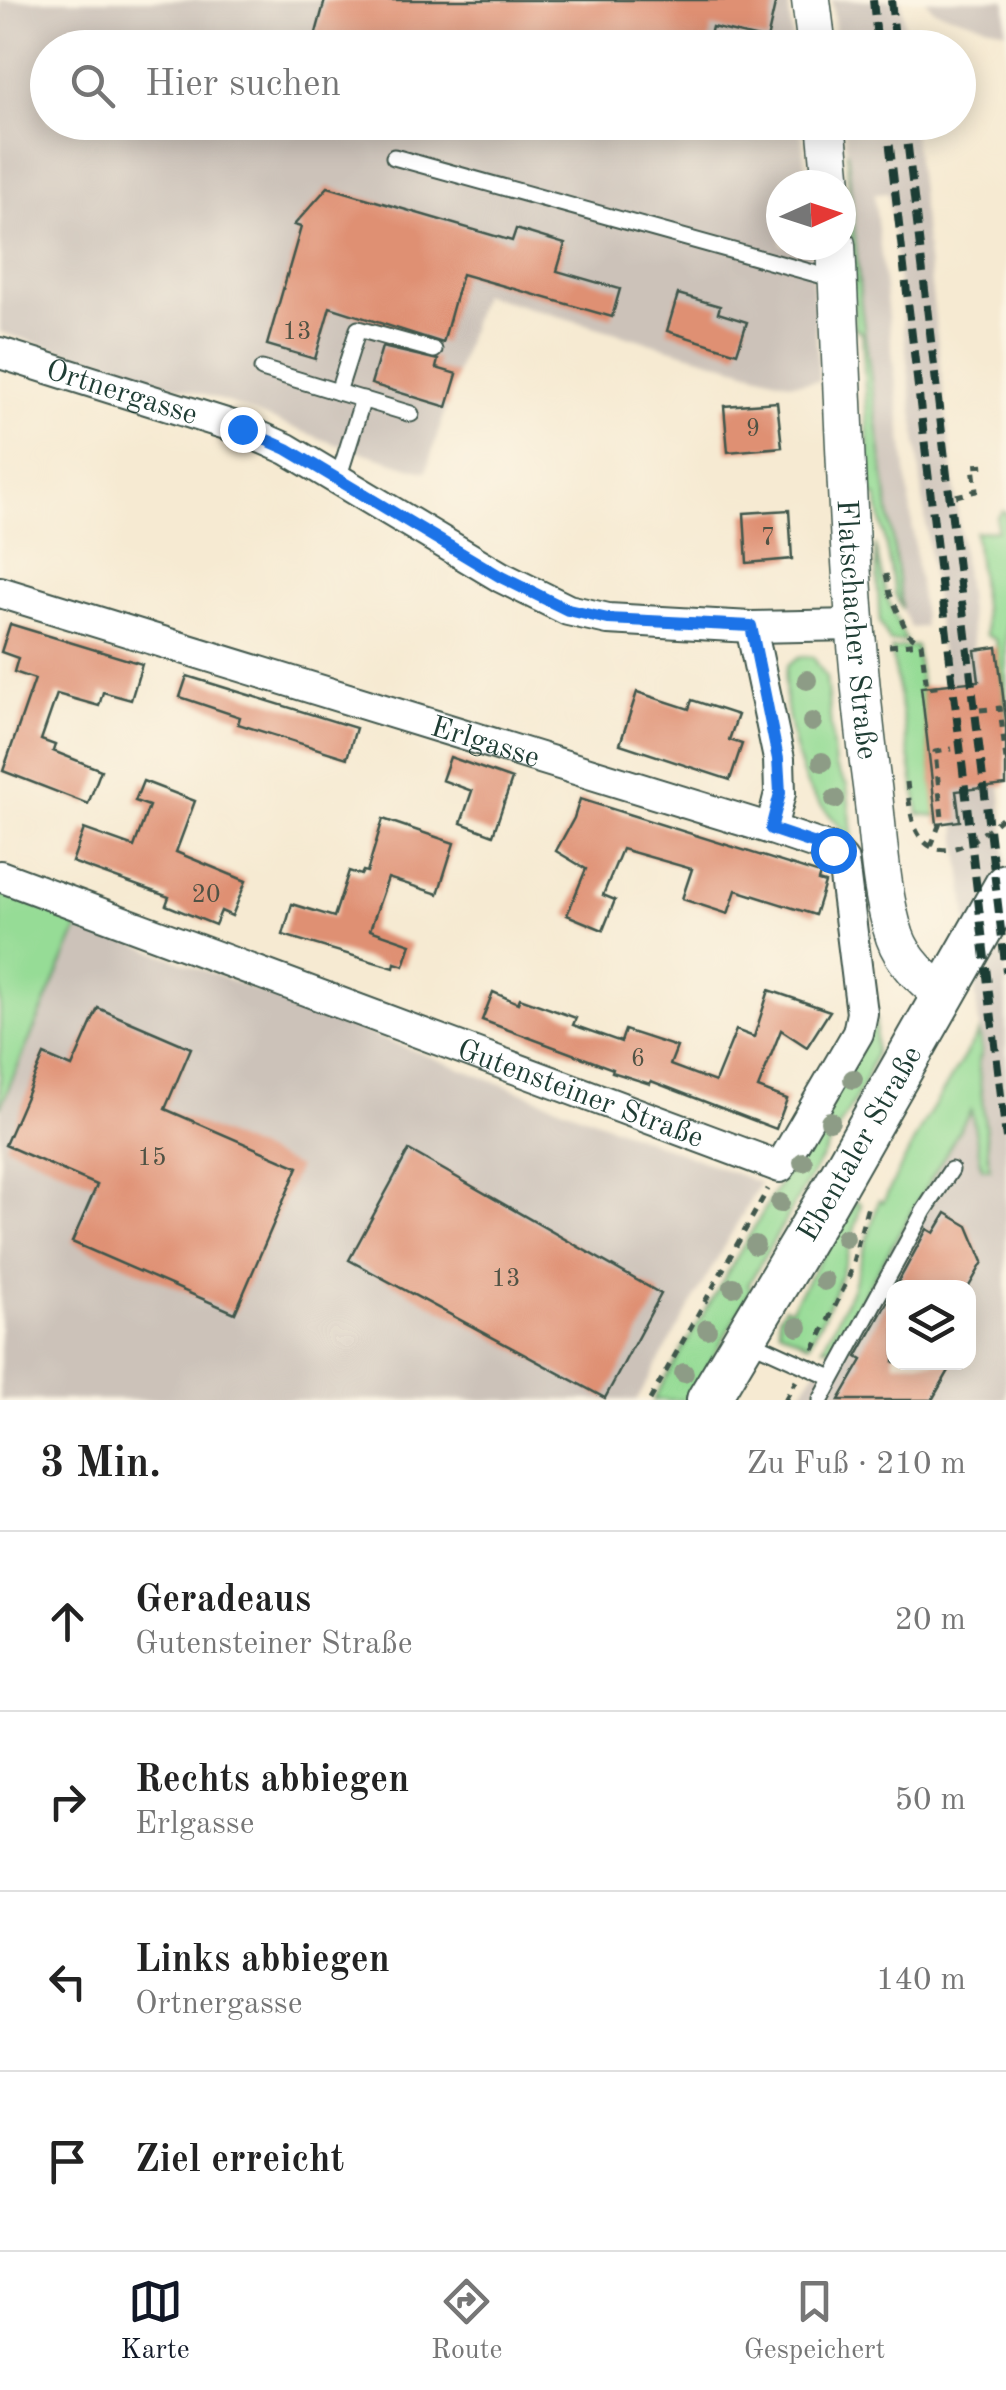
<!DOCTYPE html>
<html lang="de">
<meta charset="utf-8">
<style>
body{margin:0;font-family:"Old Standard TT",serif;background:#f6f6f6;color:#222}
.controls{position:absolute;right:30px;bottom:30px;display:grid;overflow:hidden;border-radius:20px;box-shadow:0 5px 25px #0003}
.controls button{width:90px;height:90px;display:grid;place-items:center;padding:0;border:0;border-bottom:2px solid #e0e0e0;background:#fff;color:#222;font:50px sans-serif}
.compass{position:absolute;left:766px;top:170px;width:90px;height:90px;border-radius:50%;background:#fff;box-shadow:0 5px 25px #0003;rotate:87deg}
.stop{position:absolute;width:30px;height:30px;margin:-22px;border:8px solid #1a73e8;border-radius:50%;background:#fff}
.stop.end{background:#1a73e8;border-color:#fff;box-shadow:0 2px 10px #0008}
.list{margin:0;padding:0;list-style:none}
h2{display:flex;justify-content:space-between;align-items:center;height:130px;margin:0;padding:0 40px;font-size:42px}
h2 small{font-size:32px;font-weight:400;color:#767676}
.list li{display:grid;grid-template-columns:65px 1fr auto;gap:30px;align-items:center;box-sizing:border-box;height:180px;padding:0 40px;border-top:2px solid #e0e0e0}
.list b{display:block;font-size:38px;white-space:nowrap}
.list p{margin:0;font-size:32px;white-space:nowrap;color:#767676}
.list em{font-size:32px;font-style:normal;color:#767676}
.icon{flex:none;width:55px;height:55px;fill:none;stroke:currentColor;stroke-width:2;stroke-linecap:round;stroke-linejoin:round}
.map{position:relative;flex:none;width:1006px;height:1400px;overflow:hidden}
.search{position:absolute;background:#fff;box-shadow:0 5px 25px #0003;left:30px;right:30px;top:30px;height:110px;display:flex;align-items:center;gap:25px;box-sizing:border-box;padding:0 35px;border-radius:55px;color:#767676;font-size:38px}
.sheet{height:850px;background:#fff}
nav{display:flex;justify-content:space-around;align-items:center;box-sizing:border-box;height:140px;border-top:2px solid #e0e0e0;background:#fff;font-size:28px;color:#767676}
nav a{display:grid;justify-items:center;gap:5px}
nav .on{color:#111827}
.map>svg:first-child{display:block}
</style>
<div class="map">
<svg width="1006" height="1400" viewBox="0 0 1006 1400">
<rect width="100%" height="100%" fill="#fcf5e5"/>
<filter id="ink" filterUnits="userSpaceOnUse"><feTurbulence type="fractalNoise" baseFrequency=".01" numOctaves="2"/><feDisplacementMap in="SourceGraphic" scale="20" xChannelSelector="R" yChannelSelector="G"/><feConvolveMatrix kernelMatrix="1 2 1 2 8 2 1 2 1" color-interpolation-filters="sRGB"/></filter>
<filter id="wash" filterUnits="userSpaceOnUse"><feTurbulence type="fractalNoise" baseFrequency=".0048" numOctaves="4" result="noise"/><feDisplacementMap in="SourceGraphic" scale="40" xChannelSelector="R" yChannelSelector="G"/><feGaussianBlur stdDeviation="2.25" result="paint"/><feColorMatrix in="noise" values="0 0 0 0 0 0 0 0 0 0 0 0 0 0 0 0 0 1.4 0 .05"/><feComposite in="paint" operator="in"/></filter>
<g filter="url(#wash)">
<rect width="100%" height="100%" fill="#f6ead2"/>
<g fill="#ccc2b9" fill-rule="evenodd">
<path d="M0 0H788L793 47 48 48V122L800 123 807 185H781V245H811L819 381 791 383 481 294 426 472 329 442 230 403 0 332Z"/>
<path d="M832 0H901L907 47H837Z"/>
<path d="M925 0H1006V31L934 10Z"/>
<path d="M844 123H916L917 130 913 131 988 775 1000 785 1006 859V1400H795L838 1340 982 1094 978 1062 982 1053 956 822 960 820 888 193 874 194 924 627 911 628 902 609 891 535 861 305ZM894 1288H968V1362H894Z"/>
<path d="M80 923 760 1183 637 1400H0V1108Z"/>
</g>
<g fill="#96dc96" stroke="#5a8c65" stroke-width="2.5">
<path d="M847 150 861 305 902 609 895 594 877 498 871 493 862 333 854 327Z"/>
<path d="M1003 511 1006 512V724L996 640 986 635 975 532 997 530V518Z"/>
<path d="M875 545 886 595 906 641 890 642 880 623Z"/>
<path d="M916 646 937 816 919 814 891 649Z"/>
<path d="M800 657H813L826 677 835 767 847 785 853 841C839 824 819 806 808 787 797 764 778 687 788 665Z"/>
<path d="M0 891 80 923 0 1108Z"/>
<path d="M876 1019 875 1053 863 1086 748 1285 752 1288 689 1400H653Z"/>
<path d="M979 1032 982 1053 978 1062 990 1169 982 1168 971 1110 833 1347H823L852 1289 879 1200 883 1202 922 1126Z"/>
<path d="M856 1201 861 1204C848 1259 836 1295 809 1344L779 1329V1317L785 1307 790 1309Z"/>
</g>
<g id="blocks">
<g fill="#df9073">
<path d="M325 0H776L767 40 712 27 707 48H312Z"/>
<path d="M328 187 512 241 516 229 565 244 557 271 620 289 612 317 462 274 443 343 330 307 315 359 267 345 301 227 294 225Z"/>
<path d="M678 294 720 306 718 313 747 322 737 353 667 331Z"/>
<path d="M382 347 438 360 436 368 457 374 447 407 371 384Z"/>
<path d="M777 402 782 447 728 452 724 406Z"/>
<path d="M789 510 792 559 747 563 744 513Z"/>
<path d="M10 624 142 664 131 700 103 692 99 706 57 694 41 740 55 745 53 751 101 770 88 804 3 771 35 679 14 672 18 658 1 652Z"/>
<path d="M997 647 1006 720V785L956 791 960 821 937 824 921 687 979 681 975 650Z"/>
<path d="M187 676 356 728 347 758 238 724 240 717 180 697Z"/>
<path d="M637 692 689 709 692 700 738 715 729 740 742 744 730 780 620 744Z"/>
<path d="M450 757 512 779 493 835 461 823 472 791 442 780Z"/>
<path d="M143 781 195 801 176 852 246 881 232 916 221 911 215 925 166 905 169 897 72 862 84 829 134 847 149 806 135 801Z"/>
<path d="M580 799 820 874 818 881 825 883 815 915 736 890 728 914 682 899 692 869 622 849 603 895 615 900 603 930 567 915 586 869 556 851 574 818Z"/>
<path d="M383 819 454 843 438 894 388 878 370 930 411 944 404 966 395 963 394 968 283 935 292 904 334 917 349 871 361 875 363 871 367 872Z"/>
<path d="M769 990 830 1011 807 1047 781 1030 758 1088 787 1099 776 1129 651 1081 650 1084 612 1072 613 1069 482 1020 493 992 518 1003 520 998 576 1018 573 1025 621 1042 625 1030 677 1047 670 1065 715 1082 736 1030 754 1037Z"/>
<path d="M98 1008 191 1048 165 1109 298 1167 235 1313 72 1242 97 1185 5 1145 44 1055 72 1067Z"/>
<path d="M409 1150 661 1294 605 1398 349 1260Z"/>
<path d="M946 1213 968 1226 983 1262 968 1288H895L927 1229 934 1233Z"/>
<path d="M894 1290V1362H954L932 1400H839L862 1360 857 1357Z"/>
</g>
</g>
</g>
<g filter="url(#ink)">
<use href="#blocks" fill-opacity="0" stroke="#3f574c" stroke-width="2.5"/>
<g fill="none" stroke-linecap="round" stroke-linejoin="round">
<defs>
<g id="service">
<path d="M394 157 838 280"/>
<path d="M262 369 411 414"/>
<path d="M338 392 358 329 434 350"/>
<path d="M338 479 363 399"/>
<path d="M748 1340 832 1378"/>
<path d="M821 1400 924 1211 951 1170"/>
</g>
<g id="minor">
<path id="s1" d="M0 353 242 429 287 449 501 577 568 610 608 619 751 627 855 625"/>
<path id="s2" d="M0 592 771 829 780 793 779 759 751 627"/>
<path id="s3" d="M0 876 780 1167 858 1033 862 1013 843 861 833 850 771 829"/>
</g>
<g id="tertiary">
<path d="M811 0 817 48"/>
<path d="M826 122 832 185"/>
<path id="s4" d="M836 245C845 426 848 607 872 786 878 833 880 892 895 937 904 962 923 978 943 995"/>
</g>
<g id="secondary">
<path id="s5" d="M708 1400 826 1202 1006 885"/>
</g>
</defs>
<use href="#service" stroke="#3f574c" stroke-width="19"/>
<use href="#minor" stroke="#3f574c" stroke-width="34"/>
<use href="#tertiary" stroke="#3f574c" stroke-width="41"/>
<use href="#secondary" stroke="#3f574c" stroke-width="46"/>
<g stroke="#3f574c" stroke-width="5" stroke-dasharray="8 8" stroke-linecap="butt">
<path d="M956 496 976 491 973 466 986 465"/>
<path d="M886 574 890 594 908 634 921 643 927 688 945 686"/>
<path d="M889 646 921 643"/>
<path d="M980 710 1000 708 1006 761"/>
<path d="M907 782C909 799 910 821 919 835 942 871 987 832 1006 814"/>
<path d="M931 846 942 818 935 752 952 749"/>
<path d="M814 1350 849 1277 869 1201"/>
<path d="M650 1400 768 1189"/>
<path d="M785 1400 796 1381"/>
</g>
<use href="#service" stroke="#fff" stroke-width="15"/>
<use href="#minor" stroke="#fff" stroke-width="30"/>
<use href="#tertiary" stroke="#fff" stroke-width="38"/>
<use href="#secondary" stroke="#fff" stroke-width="42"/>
<g stroke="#1f3d34" stroke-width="8" stroke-dasharray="15 8" stroke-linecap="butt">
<path d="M873 0 878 48"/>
<path d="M891 0 896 48"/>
<path d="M887 122 1006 1138"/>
<path d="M905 122 1006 972"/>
</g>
</g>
<g fill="#8d9c86">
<circle cx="807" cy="680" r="10"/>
<circle cx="812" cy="722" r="10"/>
<circle cx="822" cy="762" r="10"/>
<circle cx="835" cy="799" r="10"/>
<circle cx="853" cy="1079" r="10"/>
<circle cx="830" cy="1121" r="10"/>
<circle cx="803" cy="1162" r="10"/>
<circle cx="780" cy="1203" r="10"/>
<circle cx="845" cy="1238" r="10"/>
<circle cx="755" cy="1245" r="10"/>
<circle cx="824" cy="1281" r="10"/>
<circle cx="733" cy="1287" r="10"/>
<circle cx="798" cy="1327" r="10"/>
<circle cx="707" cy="1329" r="10"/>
<circle cx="684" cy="1373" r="10"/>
</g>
</g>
<g fill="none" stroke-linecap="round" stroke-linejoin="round" filter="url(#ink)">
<path stroke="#1a73e8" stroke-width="12" d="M242 429 287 449 501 577 568 610 608 619 751 626 778 759 780 793 771 829 833 850"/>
</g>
<g text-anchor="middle" stroke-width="8" stroke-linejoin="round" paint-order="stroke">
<g font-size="25" fill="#4f5244">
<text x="297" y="339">13</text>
<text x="753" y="436">9</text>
<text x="768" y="545">7</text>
<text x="206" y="902">20</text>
<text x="638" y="1066">6</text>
<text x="152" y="1165">15</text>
<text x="506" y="1286">13</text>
</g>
<g font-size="30" fill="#1f3d34" stroke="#fcf5e5">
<text dy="10" stroke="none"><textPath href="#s1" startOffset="128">Ortnergasse</textPath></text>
<text dy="10" stroke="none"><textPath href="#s4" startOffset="385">Flatschacher Straße</textPath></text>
<text dy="10" stroke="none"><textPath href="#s2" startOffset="508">Erlgasse</textPath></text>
<text dy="10" stroke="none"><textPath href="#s3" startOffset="620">Gutensteiner Straße</textPath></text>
<text dy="10" stroke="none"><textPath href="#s5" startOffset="298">Ebentaler Straße</textPath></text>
</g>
</g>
</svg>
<div class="controls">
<button><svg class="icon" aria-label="layers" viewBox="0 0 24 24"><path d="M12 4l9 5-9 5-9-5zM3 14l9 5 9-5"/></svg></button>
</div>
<svg class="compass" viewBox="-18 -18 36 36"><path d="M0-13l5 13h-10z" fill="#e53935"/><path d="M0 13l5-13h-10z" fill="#767676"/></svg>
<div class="stop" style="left:833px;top:850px"></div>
<div class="stop end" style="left:242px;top:429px"></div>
<div class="search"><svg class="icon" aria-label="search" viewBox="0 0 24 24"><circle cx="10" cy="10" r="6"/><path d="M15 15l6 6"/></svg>Hier suchen</div>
</div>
<section class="sheet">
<h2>3 Min.<small>Zu Fuß · 210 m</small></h2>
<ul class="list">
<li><svg class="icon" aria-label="ahead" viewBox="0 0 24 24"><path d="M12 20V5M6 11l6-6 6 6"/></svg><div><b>Geradeaus</b><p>Gutensteiner Straße</p></div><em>20 m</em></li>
<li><svg class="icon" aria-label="right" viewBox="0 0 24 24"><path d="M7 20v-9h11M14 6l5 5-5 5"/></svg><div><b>Rechts abbiegen</b><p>Erlgasse</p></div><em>50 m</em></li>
<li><svg class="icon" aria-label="left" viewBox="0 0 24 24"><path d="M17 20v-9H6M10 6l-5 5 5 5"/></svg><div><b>Links abbiegen</b><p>Ortnergasse</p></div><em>140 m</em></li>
<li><svg class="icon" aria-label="arrive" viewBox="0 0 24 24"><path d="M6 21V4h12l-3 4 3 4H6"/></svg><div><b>Ziel erreicht</b></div></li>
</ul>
</section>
<nav>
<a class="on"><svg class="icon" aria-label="map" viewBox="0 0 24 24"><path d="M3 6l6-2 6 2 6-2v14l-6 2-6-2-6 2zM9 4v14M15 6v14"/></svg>Karte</a>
<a><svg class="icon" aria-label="directions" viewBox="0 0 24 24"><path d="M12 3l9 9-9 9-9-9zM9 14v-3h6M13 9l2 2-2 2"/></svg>Route</a>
<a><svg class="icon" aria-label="saved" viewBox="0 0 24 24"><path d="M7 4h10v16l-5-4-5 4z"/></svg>Gespeichert</a>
</nav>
